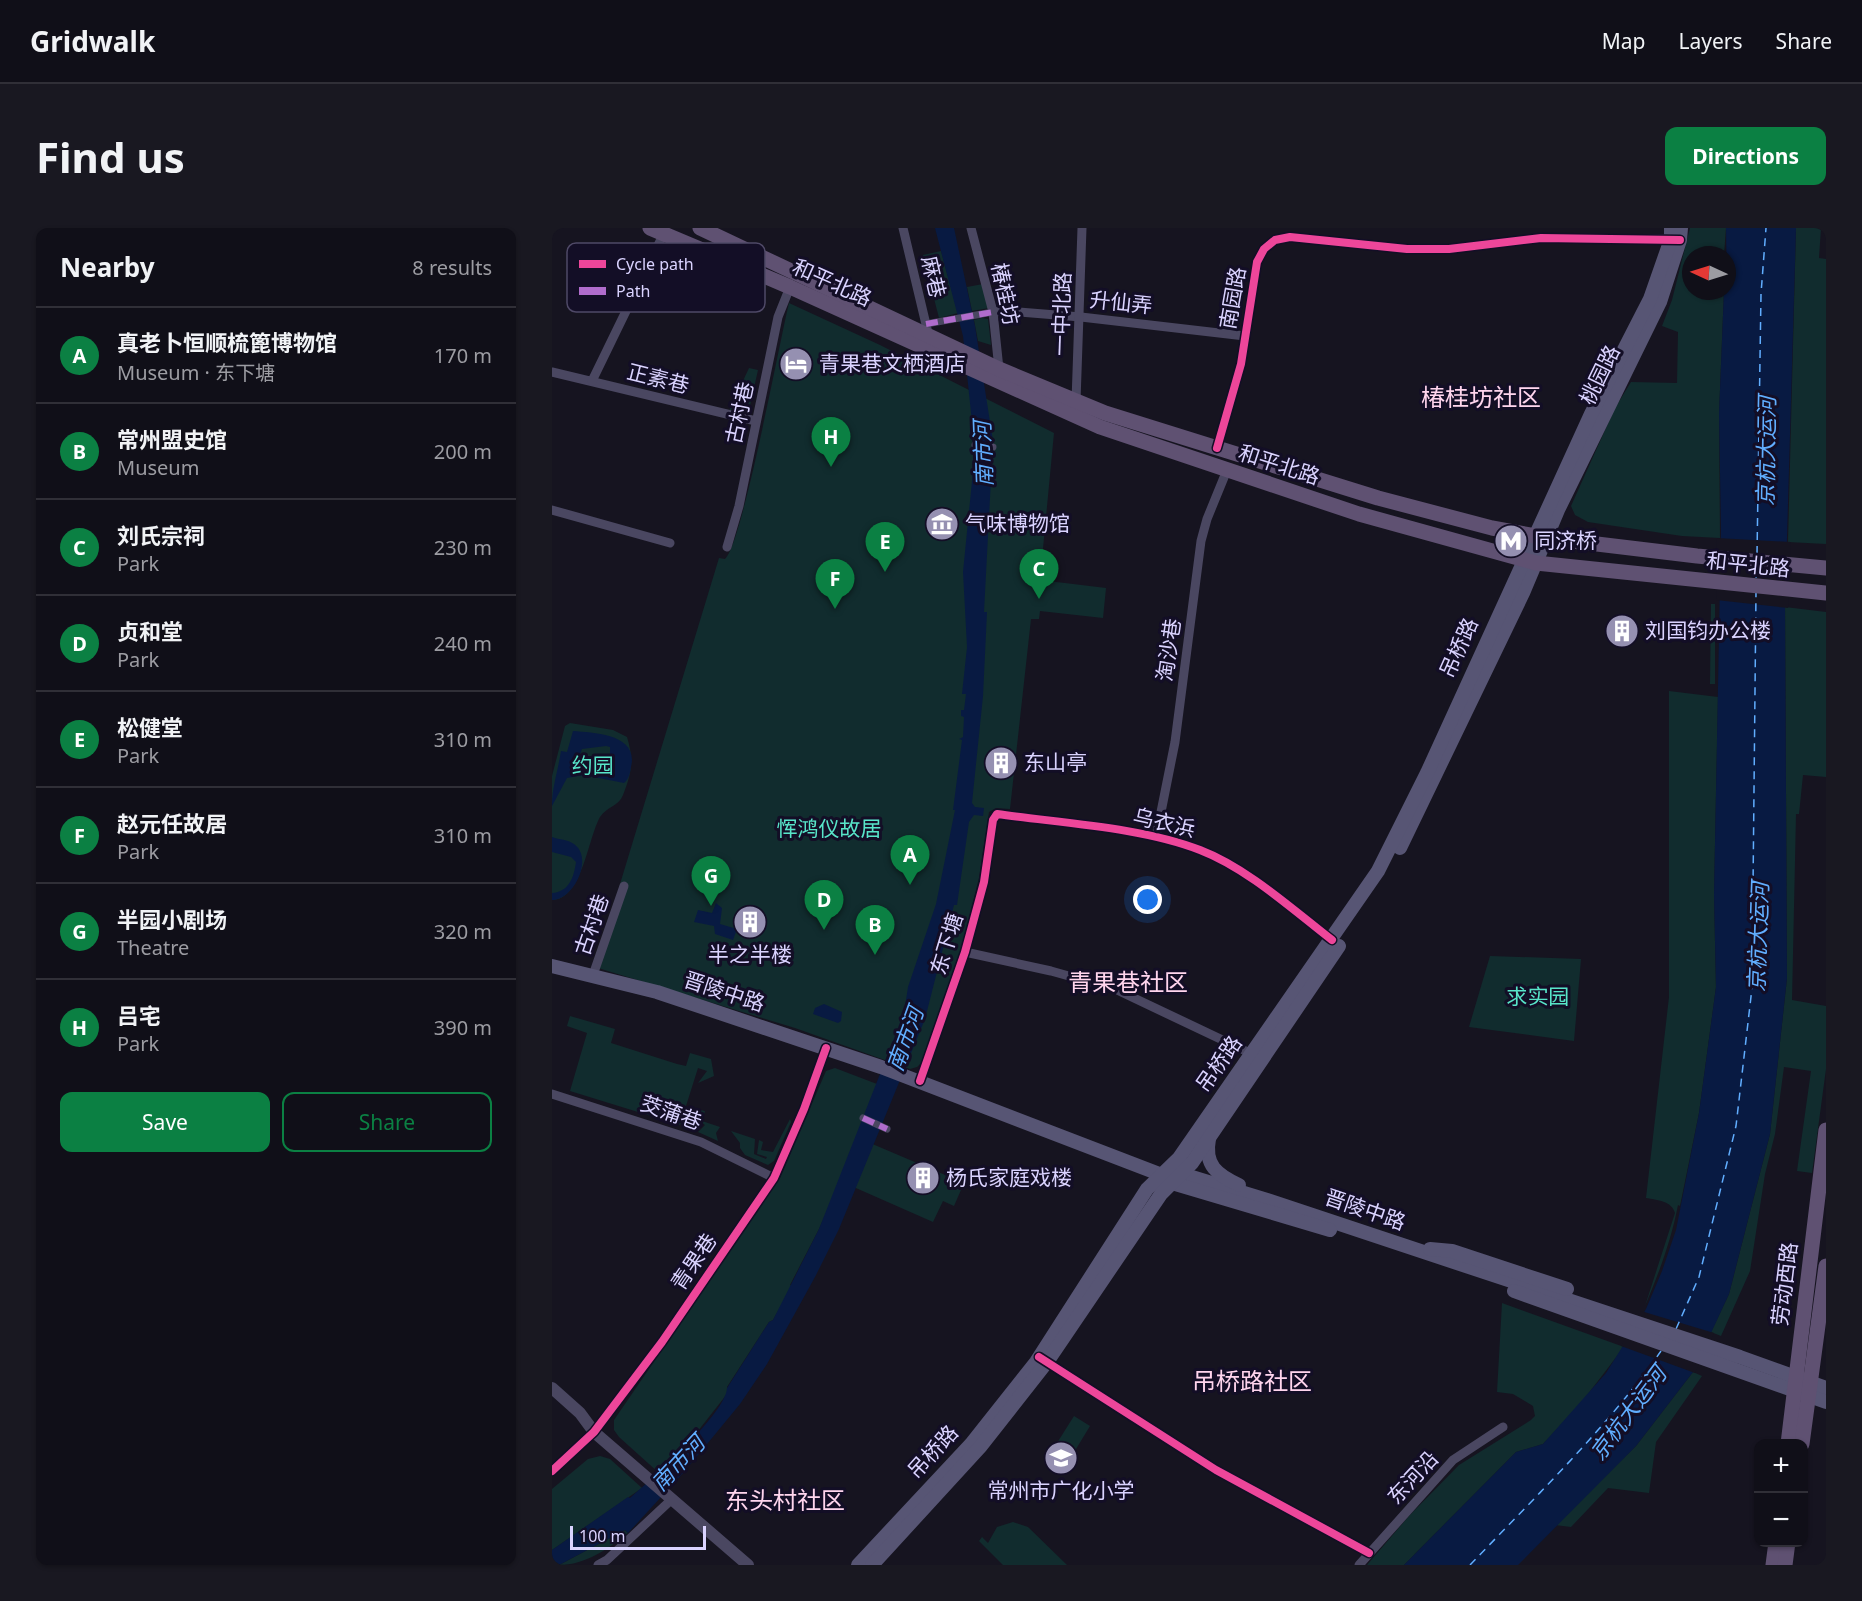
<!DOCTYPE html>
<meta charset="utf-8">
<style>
body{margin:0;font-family:"Noto Sans","Noto Sans SC",sans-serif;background:#191821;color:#f1f3f6}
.controls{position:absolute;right:18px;bottom:18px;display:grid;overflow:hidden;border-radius:12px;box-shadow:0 2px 4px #0004}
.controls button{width:54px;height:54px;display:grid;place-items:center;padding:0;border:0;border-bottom:2px solid #302f37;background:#100f18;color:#f1f3f6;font:30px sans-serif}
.compass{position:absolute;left:1130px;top:18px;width:54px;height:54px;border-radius:50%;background:#100f18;box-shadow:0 2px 4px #0004;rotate:274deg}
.scale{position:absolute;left:18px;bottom:15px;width:136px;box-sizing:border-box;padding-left:6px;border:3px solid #dad3ff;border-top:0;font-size:16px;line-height:21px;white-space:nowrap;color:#dad3ff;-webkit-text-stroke:4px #130e26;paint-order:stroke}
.you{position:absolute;left:596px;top:672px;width:21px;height:21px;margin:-15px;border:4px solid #fff;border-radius:50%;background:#1a73e8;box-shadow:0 0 0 9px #1a73e833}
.badge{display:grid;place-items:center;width:39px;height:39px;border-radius:50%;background:#0b8043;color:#fff;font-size:20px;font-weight:700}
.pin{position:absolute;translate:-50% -50px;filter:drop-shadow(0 2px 3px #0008)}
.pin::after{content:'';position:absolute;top:32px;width:21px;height:18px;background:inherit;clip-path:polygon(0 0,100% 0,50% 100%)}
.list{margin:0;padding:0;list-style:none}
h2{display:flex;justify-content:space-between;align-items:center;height:78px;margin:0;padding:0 24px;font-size:26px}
h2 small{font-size:20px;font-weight:400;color:#9c9ca2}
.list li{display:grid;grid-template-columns:39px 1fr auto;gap:18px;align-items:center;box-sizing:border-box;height:96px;padding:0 24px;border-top:2px solid #302f37}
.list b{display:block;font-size:22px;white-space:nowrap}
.list p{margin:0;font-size:20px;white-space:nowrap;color:#9c9ca2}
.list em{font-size:20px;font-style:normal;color:#9c9ca2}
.actions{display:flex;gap:12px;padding:18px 24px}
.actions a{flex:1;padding:14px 0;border:2px solid #0b8043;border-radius:12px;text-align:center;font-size:21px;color:#0b8043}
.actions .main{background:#0b8043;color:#fff}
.map{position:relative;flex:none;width:1274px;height:1337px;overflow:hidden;border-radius:12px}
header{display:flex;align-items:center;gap:36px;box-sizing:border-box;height:84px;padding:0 30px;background:#100f18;border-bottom:2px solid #302f37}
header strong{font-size:28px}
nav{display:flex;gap:33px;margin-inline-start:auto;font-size:21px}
.intro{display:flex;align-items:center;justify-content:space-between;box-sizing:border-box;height:144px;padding:0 36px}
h1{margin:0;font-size:42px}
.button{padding:15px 27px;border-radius:12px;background:#0b8043;color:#fff;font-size:21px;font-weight:700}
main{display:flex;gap:36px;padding:0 36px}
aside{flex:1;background:#100f18;border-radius:12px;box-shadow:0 2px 4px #0004}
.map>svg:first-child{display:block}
</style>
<header>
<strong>Gridwalk</strong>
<nav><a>Map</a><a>Layers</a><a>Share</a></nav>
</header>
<div class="intro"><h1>Find us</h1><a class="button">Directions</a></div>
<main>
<aside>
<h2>Nearby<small>8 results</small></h2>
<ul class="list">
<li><span class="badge">A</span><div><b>真老卜恒顺梳篦博物馆</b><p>Museum · 东下塘</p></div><em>170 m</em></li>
<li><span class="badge">B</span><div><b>常州盟史馆</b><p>Museum</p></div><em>200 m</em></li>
<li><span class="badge">C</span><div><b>刘氏宗祠</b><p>Park</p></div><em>230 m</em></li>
<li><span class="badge">D</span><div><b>贞和堂</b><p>Park</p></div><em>240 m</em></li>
<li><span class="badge">E</span><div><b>松健堂</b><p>Park</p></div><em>310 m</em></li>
<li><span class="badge">F</span><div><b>赵元任故居</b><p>Park</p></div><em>310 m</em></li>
<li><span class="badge">G</span><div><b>半园小剧场</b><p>Theatre</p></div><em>320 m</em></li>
<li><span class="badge">H</span><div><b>吕宅</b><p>Park</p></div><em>390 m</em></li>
</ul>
<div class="actions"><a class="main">Save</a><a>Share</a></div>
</aside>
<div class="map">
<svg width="1274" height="1337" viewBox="0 0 1274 1337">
<rect width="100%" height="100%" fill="#161420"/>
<g fill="#112c2e">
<path d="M1138 0H1174L1172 27H1139V63H1172L1167 186 1168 310 1130 308 1036 294 1023 287 1019 278 1063 180 1079 154 1125 155 1126 104 1110 98 1120 72Z"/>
<path d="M1244 0H1269L1267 30 1274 31V316L1236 314Z"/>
<path d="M389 23 406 85 387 90 371 27Z"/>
<path d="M431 56 437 80 420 83 415 59Z"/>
<path d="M237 75 328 117 502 205 488 352 554 360 551 390 488 383 487 391H479L458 581 444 580 437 584 427 650 409 722 370 834 365 839 358 841 243 800 46 740 68 656 167 330 173 331C190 317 228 112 237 75Z"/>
<path d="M430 90 436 91 439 117 426 113 422 92Z"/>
<path d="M197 140 206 142 197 182 192 185 177 183Z"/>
<path d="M1159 376H1163V456H1158Z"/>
<path d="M1233 379 1274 384V549L1251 547 1247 586H1244L1240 772 1274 778V841L1260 945 1245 943 1259 843 1232 839 1223 906 1213 946 1198 1043 1169 1108 1159 1104 1177 1066 1218 906 1235 750Z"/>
<path d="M1117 463 1166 469 1162 667 1164 759 1147 885 1128 978 1126 977C1119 1013 1107 1045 1093 1078L1123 985C1120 973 1105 972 1094 970L1117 769Z"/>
<path d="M18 495 61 502 75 509C82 532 80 544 71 567 67 578 54 579 48 589 36 610 30 672 0 672V548L13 498Z"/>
<path d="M938 728 1029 731 1022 813 917 799Z"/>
<path d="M18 788 63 801 59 815 125 836 134 838 138 825 159 831 162 848 146 855 155 843 146 840 128 897 18 863 35 805 15 798Z"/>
<path d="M283 840 325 856 304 909 412 955 402 978 391 973 381 994 288 953 267 1001 238 1057 240 1058 221 1092 217 1094 175 1159V1166L142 1208 107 1245 67 1209 62 1202V1192L228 950 274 843Z"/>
<path d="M148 882 153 883 150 893 168 899 164 905 166 913 146 904 153 897 147 892 146 883Z"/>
<path d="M238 891 239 894 222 933 216 937 193 927 188 920V915L179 903 203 911 202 926 214 931 215 929 205 926 207 912 211 914 209 922 221 924Z"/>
<path d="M950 1075 1072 1119 1026 1179 991 1216 964 1224 852 1337H815L857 1288 907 1237 979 1192 983 1188 981 1178 961 1166 945 1164Z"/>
<path d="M1141 1144 1150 1148 1104 1214 1097 1265 1056 1260 1019 1299 1003 1297 1084 1218Z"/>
<path d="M522 1188 538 1198 521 1226 511 1228 505 1221V1215Z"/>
<path d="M48 1228 58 1231 90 1260 0 1322V1261L36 1231Z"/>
<path d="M461 1294 476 1299 515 1337H451L427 1313 430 1309 436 1315 445 1299Z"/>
<path d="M73 1302 76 1305C56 1321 33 1337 7 1337Z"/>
</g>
<g fill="#081a42" fill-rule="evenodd">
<path d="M383 0H402L423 98 441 213 432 384H435L431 468 420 575 423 579 432 580 431 588 422 587 417 594 405 677H402L373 791 287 1001 263 1049 215 1136 188 1176 132 1244 76 1305 73 1302 7 1337H0V1322L76 1269 78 1270C101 1250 174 1185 175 1160L217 1094 221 1092 267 1001 352 785 356 759 384 676 403 582H401L410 512 407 511 411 509 412 489 409 488V482H412L414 466H410L415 419 411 344 423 223 411 108Z"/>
<path d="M1174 0H1244L1233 379 1235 750 1218 906 1177 1066 1141 1144 1084 1218 966 1337H852L964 1224 991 1216 1054 1145 1094 1081 1110 1043 1124 1002 1147 885 1164 759 1162 667 1169 303 1167 186 1172 63H1175Z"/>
<path d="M21 503C43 505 87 506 79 539 78 545 77 551 72 555L32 547 15 550 0 578C0 559 6 543 9 523L15 524ZM54 518 58 519V530L53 538 44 539 27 529 30 521Z"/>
<path d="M0 609C8 612 15 611 22 616 42 630 22 672 0 672V665C17 664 22 649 24 634L19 629 0 624Z"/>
<path d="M164 675 170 680 168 696 185 701 181 712 163 706 162 698 142 694 146 682 160 685Z"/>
<path d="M272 776 290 784 289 793 286 795 261 786 263 780Z"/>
</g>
<g fill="#161420">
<path d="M1165 310 1239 314 1236 380 1164 372Z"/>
<path d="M1089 1083 1162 1105 1143 1145 1069 1118Z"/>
</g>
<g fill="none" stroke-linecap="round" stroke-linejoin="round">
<g stroke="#61aeff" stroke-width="1.5" stroke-dasharray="8 6" stroke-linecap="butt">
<path d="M1205 326 1209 66 1214 0"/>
<path d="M1204 350 1205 340"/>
<path d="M1124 1101 1147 1049 1184 898 1200 760 1204 364"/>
<path d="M918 1337C984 1268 1054 1201 1109 1123"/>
</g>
<g stroke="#4a4761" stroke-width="7">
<path d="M374 96 441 84"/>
<path d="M423 217 441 219"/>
<path d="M311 890 335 901"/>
</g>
<g stroke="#4a4761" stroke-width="9">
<path d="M351 0 377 109"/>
<path d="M419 0 441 84 447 141"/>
<path d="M441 84 454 83 529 89 693 108"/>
<path d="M0 144 204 193"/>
<path d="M40 153 111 7"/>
<path d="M524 173 530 0"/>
<path d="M665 220 689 136 705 34 712 21 723 12 738 9 855 21H897L989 10 1123 11"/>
<path d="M0 282 118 315"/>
<path d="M175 319 187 278 226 89 238 59"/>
<path d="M604 609 623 514 649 313 655 291 675 242"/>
<path d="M413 724 499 743 563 761 700 826"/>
<path d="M41 747 72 658"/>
<path d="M368 853 413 724 432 654 441 592 445 586C508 595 589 599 648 622 695 640 740 681 780 712"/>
<path d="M0 866 149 914 222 950"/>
<path d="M491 1132 664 1242 817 1325"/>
<path d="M0 1243 42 1204 110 1114 222 950 252 881 274 820"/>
<path d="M46 1337 55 1332 119 1272"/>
<path d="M807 1337 901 1232 951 1199"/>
</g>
<path stroke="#4a4761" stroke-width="12" d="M0 1160 28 1185 42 1204 196 1337"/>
<g stroke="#575574" stroke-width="14">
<path d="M848 620 971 365 1006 282 1108 74 1128 12 1129 0"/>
<path d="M0 738 105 764 329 839 610 947 630 946 715 972 1188 1129 1274 1160"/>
<path d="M657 911C652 937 665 947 687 957"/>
<path d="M614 950 620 955 778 1002"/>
<path d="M878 1021 900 1023 1015 1061"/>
<path d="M962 1063 1274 1174"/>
<path d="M306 1337 419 1216 484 1134 595 961 627 930 826 643 875 545 1039 186 1098 71 1119 11V0"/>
<path d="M320 1337 429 1218 495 1134 609 966 640 935 787 718"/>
</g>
<g stroke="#5f5172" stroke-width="15">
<path d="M98 0 238 59 548 199 807 286 984 335 1274 365"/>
<path d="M148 0 447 141 553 185 826 270 940 300 995 310 1145 328 1274 340"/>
<path d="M1236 1216 1274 902"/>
<path d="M1250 1216 1274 1038"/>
<path d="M1221 1337 1224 1314"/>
<path d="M1233 1337 1236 1314"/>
</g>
<g stroke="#b06ccc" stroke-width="6" stroke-dasharray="12 6" stroke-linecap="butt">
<path d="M374 96 441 84"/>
<path d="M423 217 441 219"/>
<path d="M311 890 335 901"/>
</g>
<defs>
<g id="cycleway">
<path d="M665 220 689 136 705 34 712 21 723 12 738 9 855 21H897L989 10 1128 12"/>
<path d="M368 853 413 724 432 654 441 592 445 586C508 595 589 599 648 622 695 640 740 681 780 712"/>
<path d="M487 1129 664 1242 817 1325"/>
<path d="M0 1243 42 1204 110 1114 222 950 252 881 274 820"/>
</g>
</defs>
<use href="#cycleway" stroke="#130e26" stroke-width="11"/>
<use href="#cycleway" stroke="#ed469a" stroke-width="8"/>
</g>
<defs>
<symbol id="hotel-disc" viewBox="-11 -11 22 22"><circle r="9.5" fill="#9590b1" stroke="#130e26"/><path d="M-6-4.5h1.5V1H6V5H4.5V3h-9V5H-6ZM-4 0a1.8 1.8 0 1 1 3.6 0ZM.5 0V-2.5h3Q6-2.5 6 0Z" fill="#fff"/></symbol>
<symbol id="museum-disc" viewBox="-11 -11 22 22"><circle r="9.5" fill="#9590b1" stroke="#130e26"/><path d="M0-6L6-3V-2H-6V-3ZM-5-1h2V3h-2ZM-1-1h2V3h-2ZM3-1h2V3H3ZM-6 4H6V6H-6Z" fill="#fff"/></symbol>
<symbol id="metro-disc" viewBox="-11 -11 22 22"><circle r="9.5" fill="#9590b1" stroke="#130e26"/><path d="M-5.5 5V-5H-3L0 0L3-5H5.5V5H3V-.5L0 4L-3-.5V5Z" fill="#fff"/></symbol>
<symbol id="building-disc" viewBox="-11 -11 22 22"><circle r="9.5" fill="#9590b1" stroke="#130e26"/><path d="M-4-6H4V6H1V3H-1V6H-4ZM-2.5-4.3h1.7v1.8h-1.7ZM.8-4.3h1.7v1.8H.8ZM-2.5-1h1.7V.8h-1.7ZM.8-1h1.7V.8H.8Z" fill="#fff"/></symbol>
<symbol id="school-disc" viewBox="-11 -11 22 22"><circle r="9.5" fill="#9590b1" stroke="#130e26"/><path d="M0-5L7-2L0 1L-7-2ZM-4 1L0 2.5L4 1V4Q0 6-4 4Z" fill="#fff"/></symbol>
</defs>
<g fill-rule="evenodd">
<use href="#hotel-disc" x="225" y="117" width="38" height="38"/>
<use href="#museum-disc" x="371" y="277" width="38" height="38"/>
<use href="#metro-disc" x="940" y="294" width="38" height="38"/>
<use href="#building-disc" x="1051" y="384" width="38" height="38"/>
<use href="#building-disc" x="430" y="516" width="38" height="38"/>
<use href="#building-disc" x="179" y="675" width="38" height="38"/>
<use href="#building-disc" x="352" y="931" width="38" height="38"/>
<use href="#school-disc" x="490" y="1211" width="38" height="38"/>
</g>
<g text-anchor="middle" stroke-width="6" stroke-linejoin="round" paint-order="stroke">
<g font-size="21" fill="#dad3ff" stroke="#130e26">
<text transform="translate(381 49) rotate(77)" y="7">麻巷</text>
<text transform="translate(280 55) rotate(24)" y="7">和平北路</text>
<text transform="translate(453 66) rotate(78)" y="7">椿桂坊</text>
<text transform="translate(681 70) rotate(-80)" y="7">南园路</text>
<text transform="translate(569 75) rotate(6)" y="7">升仙弄</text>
<text transform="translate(510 86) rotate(-88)" y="7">一中北路</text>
<text transform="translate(1048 147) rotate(-64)" y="7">桃园路</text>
<text transform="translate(106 151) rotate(14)" y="7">正素巷</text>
<text transform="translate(188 185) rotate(-78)" y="7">古村巷</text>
<text transform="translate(727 237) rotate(18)" y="7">和平北路</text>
<text transform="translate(1196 337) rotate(6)" y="7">和平北路</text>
<text transform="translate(907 420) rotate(-66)" y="7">吊桥路</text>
<text transform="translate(617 422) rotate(-82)" y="7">淘沙巷</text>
<text transform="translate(612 595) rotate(13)" y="7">乌衣浜</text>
<text transform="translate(40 697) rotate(-71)" y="7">古村巷</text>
<text transform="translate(395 716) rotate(-73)" y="7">东下塘</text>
<text transform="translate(172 764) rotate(18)" y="7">晋陵中路</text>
<text transform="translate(667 836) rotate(-55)" y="7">吊桥路</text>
<text transform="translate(119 885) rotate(19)" y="7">茭蒲巷</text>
<text transform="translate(813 982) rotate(19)" y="7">晋陵中路</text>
<text transform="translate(142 1034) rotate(-56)" y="7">青果巷</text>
<text transform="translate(1233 1056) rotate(-83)" y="7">劳动西路</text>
<text transform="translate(381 1224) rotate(-48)" y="7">吊桥路</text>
<text transform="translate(861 1250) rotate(-47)" y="7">东河沿</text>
</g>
<g font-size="21" fill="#dad3ff" stroke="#130e26" text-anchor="start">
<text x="267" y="143">青果巷文栖酒店</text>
<text x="413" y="303">气味博物馆</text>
<text x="982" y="320">同济桥</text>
<text x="1093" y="410">刘国钧办公楼</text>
<text x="472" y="542">东山亭</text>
<text x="198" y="734" text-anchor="middle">半之半楼</text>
<text x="394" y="957">杨氏家庭戏楼</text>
<text x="509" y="1270" text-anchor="middle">常州市广化小学</text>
</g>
<g font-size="21" fill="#58e5c9" stroke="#130e26">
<text x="41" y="545">约园</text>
<text x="277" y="608">恽鸿仪故居</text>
<text x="986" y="776">求实园</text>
</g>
<g font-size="22" font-style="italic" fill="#61aeff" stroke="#130e26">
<text transform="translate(1214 223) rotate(-89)" y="8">京杭大运河</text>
<text transform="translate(431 226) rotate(-92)" y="8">南市河</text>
<text transform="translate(1206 709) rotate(-88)" y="8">京杭大运河</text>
<text transform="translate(353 811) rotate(-70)" y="8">南市河</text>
<text transform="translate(1076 1185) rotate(-53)" y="8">京杭大运河</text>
<text transform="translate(126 1235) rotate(-47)" y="8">南市河</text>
</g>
<g font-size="24" fill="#ffd5ed" stroke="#130e26">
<text x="929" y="178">椿桂坊社区</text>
<text x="576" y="763">青果巷社区</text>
<text x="700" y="1162">吊桥路社区</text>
<text x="233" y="1281">东头村社区</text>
</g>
</g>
<rect x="15" y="15" width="198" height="69" rx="9" fill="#130e26" stroke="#4f4967" stroke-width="1.5"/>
<rect x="27" y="32" width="27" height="8" fill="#ed469a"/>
<rect x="27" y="59" width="27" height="8" fill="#b06ccc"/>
<g font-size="16" fill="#dad3ff">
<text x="64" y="42">Cycle path</text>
<text x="64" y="69">Path</text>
</g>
</svg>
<div class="controls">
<button>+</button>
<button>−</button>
</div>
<svg class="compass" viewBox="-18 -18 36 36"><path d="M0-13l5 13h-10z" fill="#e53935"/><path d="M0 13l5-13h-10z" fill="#9c9ca2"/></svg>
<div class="scale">100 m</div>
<div class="you"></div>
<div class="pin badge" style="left:358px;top:657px">A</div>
<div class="pin badge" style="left:323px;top:727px">B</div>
<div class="pin badge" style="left:487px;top:371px">C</div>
<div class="pin badge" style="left:272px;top:702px">D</div>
<div class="pin badge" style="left:333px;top:344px">E</div>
<div class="pin badge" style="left:283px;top:381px">F</div>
<div class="pin badge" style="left:159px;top:678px">G</div>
<div class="pin badge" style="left:279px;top:239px">H</div>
</div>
</main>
